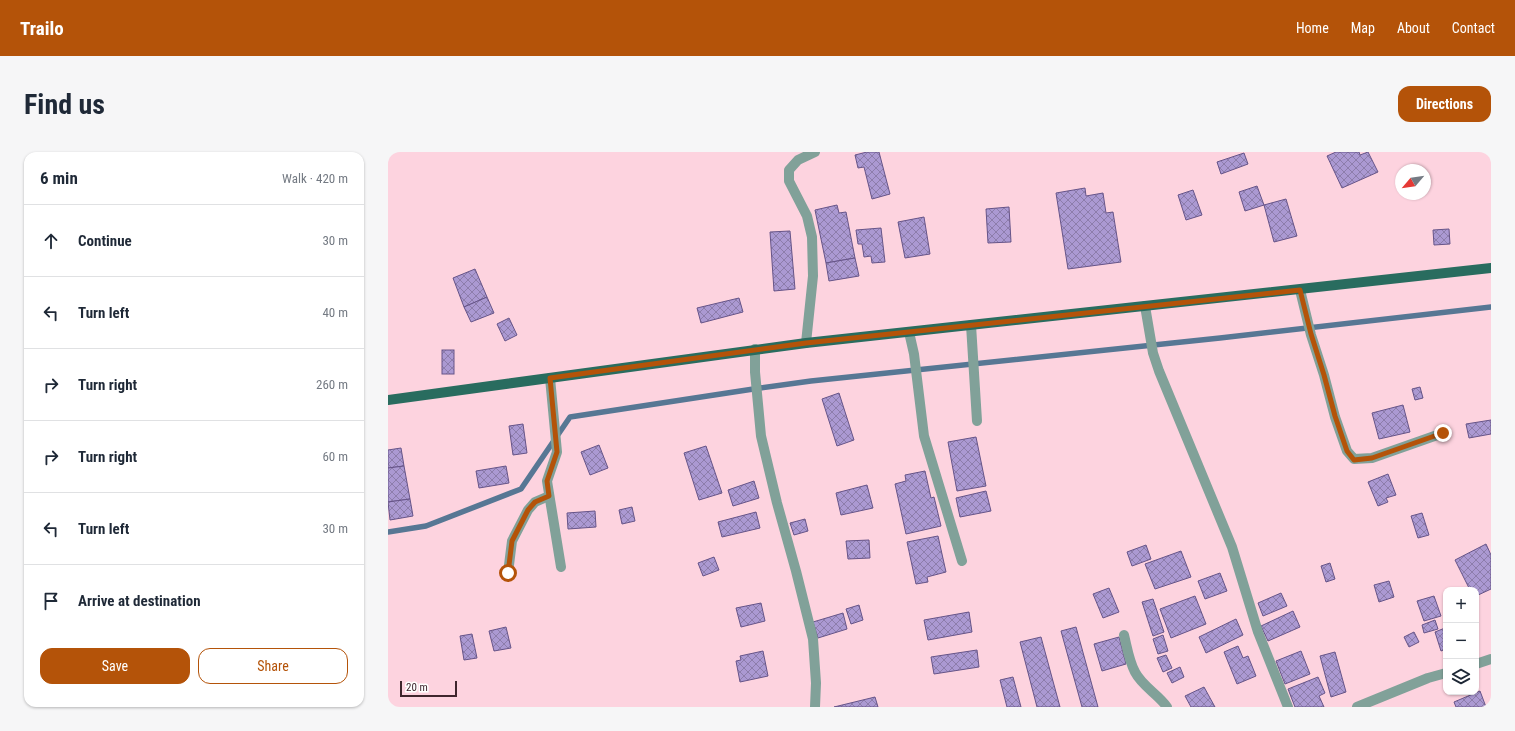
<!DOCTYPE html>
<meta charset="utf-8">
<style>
body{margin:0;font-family:"Roboto Condensed",sans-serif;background:#f6f6f7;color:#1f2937}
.controls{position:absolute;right:12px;bottom:12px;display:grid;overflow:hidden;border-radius:8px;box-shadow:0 1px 3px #0004}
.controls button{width:36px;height:36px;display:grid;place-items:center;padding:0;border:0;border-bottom:1px solid #e0e1e3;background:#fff;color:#1f2937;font:20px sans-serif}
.compass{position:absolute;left:1007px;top:12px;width:36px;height:36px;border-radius:50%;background:#fff;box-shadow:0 1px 3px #0004;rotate:241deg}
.scale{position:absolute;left:12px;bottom:10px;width:57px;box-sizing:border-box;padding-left:4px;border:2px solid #3f252d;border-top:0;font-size:11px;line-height:14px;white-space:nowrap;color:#3f252d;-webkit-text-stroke:3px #fff;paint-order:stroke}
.stop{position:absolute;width:12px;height:12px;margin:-9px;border:3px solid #b45309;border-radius:50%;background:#fff}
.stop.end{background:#b45309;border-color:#fff;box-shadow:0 1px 4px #0008}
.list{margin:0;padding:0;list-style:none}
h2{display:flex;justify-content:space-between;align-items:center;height:52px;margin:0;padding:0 16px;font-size:17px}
h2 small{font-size:13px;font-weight:400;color:#747a83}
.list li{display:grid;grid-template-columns:26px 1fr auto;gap:12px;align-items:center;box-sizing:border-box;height:72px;padding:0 16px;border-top:1px solid #e0e1e3}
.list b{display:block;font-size:15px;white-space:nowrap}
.list em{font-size:13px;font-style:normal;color:#747a83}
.actions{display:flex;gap:8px;padding:12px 16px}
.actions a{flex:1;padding:9px 0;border:1px solid #b45309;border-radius:12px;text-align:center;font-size:14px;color:#b45309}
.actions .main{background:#b45309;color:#fff}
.icon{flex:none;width:22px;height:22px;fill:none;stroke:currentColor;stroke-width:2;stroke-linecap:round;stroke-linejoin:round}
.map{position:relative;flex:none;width:1103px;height:555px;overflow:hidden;border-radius:12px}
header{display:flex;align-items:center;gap:24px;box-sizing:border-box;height:56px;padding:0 20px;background:#b45309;color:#fff}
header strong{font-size:19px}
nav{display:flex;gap:22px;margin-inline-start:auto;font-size:14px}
.intro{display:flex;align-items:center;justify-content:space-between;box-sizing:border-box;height:96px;padding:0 24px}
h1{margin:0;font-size:28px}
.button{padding:10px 18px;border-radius:12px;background:#b45309;color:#fff;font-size:14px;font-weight:700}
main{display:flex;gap:24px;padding:0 24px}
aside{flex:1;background:#fff;border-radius:12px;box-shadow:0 1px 3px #0004}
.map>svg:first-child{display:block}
</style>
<header>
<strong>Trailo</strong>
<nav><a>Home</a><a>Map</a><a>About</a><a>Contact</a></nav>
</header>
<div class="intro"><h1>Find us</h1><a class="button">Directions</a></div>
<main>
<aside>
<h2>6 min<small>Walk · 420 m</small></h2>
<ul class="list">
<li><svg class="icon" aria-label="ahead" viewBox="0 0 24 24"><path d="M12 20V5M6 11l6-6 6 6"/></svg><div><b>Continue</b></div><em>30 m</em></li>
<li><svg class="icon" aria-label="left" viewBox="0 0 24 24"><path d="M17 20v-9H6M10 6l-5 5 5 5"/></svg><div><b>Turn left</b></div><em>40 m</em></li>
<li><svg class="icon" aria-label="right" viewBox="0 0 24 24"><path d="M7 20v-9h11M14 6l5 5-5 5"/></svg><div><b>Turn right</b></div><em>260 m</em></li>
<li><svg class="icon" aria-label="right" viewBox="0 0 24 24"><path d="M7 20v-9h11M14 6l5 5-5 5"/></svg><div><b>Turn right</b></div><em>60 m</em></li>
<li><svg class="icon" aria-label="left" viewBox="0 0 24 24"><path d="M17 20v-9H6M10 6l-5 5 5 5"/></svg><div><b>Turn left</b></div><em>30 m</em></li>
<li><svg class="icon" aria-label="arrive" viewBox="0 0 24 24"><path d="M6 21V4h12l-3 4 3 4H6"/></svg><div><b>Arrive at destination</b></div></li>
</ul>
<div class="actions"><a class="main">Save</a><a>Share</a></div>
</aside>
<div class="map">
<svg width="1103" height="555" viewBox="0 0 1103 555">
<defs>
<pattern id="building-cross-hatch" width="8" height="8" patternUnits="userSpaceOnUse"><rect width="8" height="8" fill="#ab99d2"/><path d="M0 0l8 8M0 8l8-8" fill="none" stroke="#8d7dab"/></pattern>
</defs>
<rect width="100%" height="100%" fill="#fdd3df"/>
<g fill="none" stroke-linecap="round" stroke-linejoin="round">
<path stroke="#577794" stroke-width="5.5" d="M0 380 38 374 133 337 182 265 372 236 423 229 832 186 1103 155"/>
</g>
<g fill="url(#building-cross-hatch)" stroke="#665488">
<path d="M479 0H491L502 42 484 47 476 15 470 16 467 3Z"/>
<path d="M948 0H971L972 3 980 0 990 20 954 36 939 4Z"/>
<path d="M856 1 860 12 833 22 829 10Z"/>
<path d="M869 34 876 53 857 59 851 40Z"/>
<path d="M697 36 698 44 715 41 718 61 725 60 733 110 680 117 668 41Z"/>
<path d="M805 38 814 63 798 68 790 43Z"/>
<path d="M898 47 909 84 886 90 876 53Z"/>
<path d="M449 53 451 61 458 60 467 106 438 111 427 58Z"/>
<path d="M621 55 623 90 600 91 598 57Z"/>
<path d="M536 65 542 102 517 106 510 70Z"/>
<path d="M493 76 497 110 484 111 483 104 476 105 474 92H470L468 78Z"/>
<path d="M1061 77 1062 92 1046 93 1045 78Z"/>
<path d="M402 79 407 137 386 139 382 80Z"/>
<path d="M467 106 471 124 441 129 438 111Z"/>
<path d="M87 117 99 145 76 155 65 126Z"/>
<path d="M99 145 106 161 83 170 76 155Z"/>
<path d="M351 146 355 160 313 171 309 156Z"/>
<path d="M121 166 129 183 117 189 109 172Z"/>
<rect x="54" y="198" width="12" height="24"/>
<path d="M1032 235 1035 246 1027 248 1024 237Z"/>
<path d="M451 241 466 288 449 294 434 247Z"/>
<path d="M1015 253 1022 280 991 287 984 261Z"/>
<path d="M1103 268V282L1081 286 1078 272Z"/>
<path d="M135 272 139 301 125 303 121 274Z"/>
<path d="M588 285 598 334 569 339 560 290Z"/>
<path d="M211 293 220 316 202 323 193 300Z"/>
<path d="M318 294 334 341 311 348 296 301Z"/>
<path d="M13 296 16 314 0 316V298Z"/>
<path d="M16 314 22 347 0 350V316Z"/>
<path d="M118 314 121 331 91 336 88 319Z"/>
<path d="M537 319 543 346 546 345 553 374 518 382 507 332 518 329 517 323Z"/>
<path d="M1000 322 1008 343 998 346 1000 350 990 354 980 330Z"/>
<path d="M366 329 371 346 345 354 340 338Z"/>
<path d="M479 333 485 356 453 363 448 341Z"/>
<path d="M598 339 603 359 572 365 568 346Z"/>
<path d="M22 347 25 364 2 368 0 350Z"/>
<path d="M244 355 247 369 234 372 231 358Z"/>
<path d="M207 359 208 375 180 377 179 361Z"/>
<path d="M368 360 372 376 334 385 330 370Z"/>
<path d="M1034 361 1041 383 1030 386 1023 364Z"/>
<path d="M417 367 420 379 406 383 402 371Z"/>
<path d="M550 384 558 420 539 425 540 430 528 432 519 390Z"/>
<path d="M481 388 482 406 460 407 458 389Z"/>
<path d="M1098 392 1103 403V437L1088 444V438H1082L1067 408Z"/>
<path d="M758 393 763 407 744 414 739 400Z"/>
<path d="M793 399 803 425 767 437 757 412Z"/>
<path d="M326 405 331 418 315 424 310 411Z"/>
<path d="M942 411 947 427 938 430 933 414Z"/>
<path d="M832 421 839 439 817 447 810 429Z"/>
<path d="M1001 429 1006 445 991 450 986 433Z"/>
<path d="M721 436 731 460 715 466 705 442Z"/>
<path d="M893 441 899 454 875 464 870 451Z"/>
<path d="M807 444 818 472 783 486 772 457Z"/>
<path d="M1046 444 1053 464 1036 469 1029 449Z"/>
<path d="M765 447 776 480 765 484 754 450Z"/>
<path d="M373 451 377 469 353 475 348 456Z"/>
<path d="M471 453 475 468 463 472 458 457Z"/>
<path d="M905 459 912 475 880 489 873 474Z"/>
<path d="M581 460 584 480 540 488 536 468Z"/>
<path d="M455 461 459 477 430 486 425 470Z"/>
<path d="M848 467 855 483 818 501 811 485Z"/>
<path d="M1047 468 1050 477 1036 481 1034 473Z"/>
<path d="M118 475 123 496 106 499 101 479Z"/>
<path d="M688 475 710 555H694L673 479Z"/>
<path d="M1057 476 1058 480V497L1053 499 1047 480Z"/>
<path d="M1026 480 1031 490 1021 495 1016 485Z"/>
<path d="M84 482 89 506 76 508 72 484Z"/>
<path d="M775 483 780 499 770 502 765 487Z"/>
<path d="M653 485 672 555H649L632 490Z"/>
<path d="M731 485 738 512 714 519 706 492Z"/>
<path d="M850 494 855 506 860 504 868 524 849 532 836 500Z"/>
<path d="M589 498 591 515 546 522 543 505Z"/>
<path d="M375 499 380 524 352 530 348 509 353 508 352 504Z"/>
<path d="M913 499 922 522 897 532 888 509Z"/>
<path d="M947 500 958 540 943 545 932 504Z"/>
<path d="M778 503 784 516 775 520 769 506Z"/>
<path d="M792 515 796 525 784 531 779 521Z"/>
<path d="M625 525 633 555H619L612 528Z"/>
<path d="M930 525 937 541 931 544 936 555H907L900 537Z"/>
<path d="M816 535 827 555H803L797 544Z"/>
<path d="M1092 539 1098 555H1068L1066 550Z"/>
<path d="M487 545 490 555H446Z"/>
</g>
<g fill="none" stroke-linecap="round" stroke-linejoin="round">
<g stroke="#81a199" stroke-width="10">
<path d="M912 138 923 183 936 223 947 265 959 299 966 307 984 306 1055 281"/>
<path d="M757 154 765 201 771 219 844 395 870 480 900 555"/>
<path d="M583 173 589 269"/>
<path d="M521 180 526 202 536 284 574 409"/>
<path d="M418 191 425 124 424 85 419 64 401 29V18L410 8 427 0"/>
<path d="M367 197V220L373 284 389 351 408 419 425 487 428 531 427 555"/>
<path d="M162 226 169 300 159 329 173 415"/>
<path d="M120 421 124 389 140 358 147 350 161 344"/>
<path d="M736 483C739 495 741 509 747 520 754 534 770 542 779 555"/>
<path d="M1088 512 1103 507"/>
<path d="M969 555 1040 526 1058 521"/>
</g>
<path stroke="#296c5f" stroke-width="10" d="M0 248 418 191 1103 116"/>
</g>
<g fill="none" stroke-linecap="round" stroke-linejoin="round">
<path stroke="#b45309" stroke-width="5" d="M120 421 124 389 140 358 147 350 161 344 159 329 169 300 162 226 418 191 912 138 923 182 936 223 947 264 959 299 966 308 984 306 1055 281"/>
</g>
</svg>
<div class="controls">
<button>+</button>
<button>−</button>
<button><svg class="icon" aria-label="layers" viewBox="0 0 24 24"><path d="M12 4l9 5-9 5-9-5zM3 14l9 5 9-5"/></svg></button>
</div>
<svg class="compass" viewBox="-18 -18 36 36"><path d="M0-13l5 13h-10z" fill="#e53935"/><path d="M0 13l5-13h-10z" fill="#747a83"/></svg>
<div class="scale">20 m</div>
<div class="stop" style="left:120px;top:421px"></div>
<div class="stop end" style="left:1055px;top:281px"></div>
</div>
</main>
